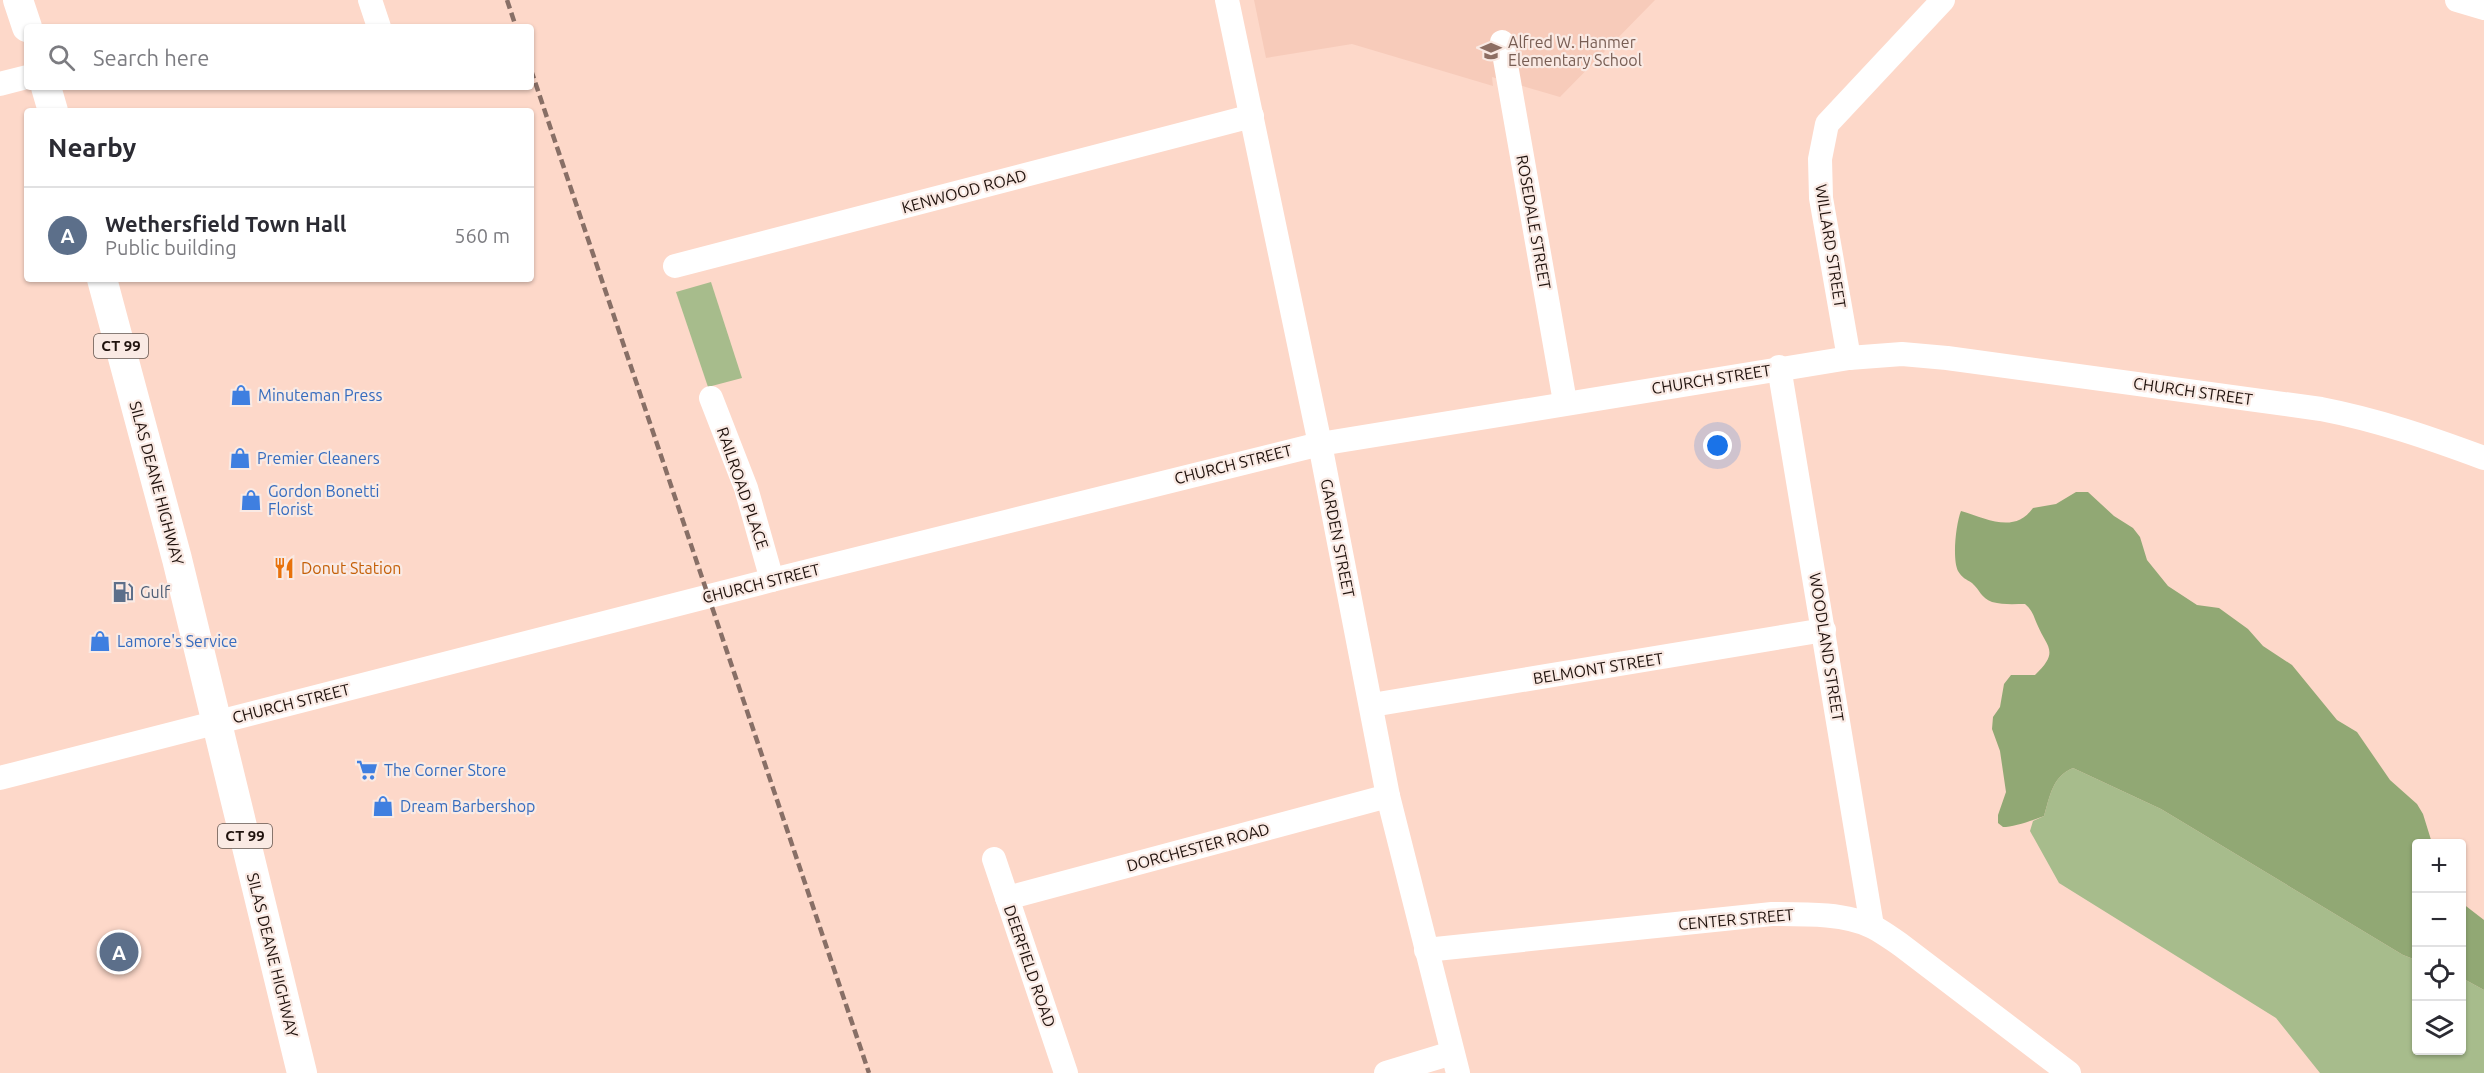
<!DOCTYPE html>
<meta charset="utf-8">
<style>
body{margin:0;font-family:Ubuntu,sans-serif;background:#f2f2f3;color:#2b2b33}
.controls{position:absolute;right:18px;bottom:18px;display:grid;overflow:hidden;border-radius:6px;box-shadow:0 2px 4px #0004}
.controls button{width:54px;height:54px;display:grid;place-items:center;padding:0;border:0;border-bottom:2px solid #e1e1e2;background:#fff;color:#2b2b33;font:30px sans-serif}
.you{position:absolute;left:1718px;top:446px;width:21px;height:21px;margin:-15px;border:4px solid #fff;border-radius:50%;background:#1a73e8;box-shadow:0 0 0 9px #1a73e833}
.badge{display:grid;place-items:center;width:39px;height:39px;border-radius:50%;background:#b42f76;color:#fff;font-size:20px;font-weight:700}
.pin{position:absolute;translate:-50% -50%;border:3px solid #fff;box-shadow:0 2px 6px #0006}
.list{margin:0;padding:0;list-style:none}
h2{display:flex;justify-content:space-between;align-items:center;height:78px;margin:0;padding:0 24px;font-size:26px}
h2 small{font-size:20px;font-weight:400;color:#7c7c81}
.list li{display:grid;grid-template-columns:39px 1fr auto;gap:18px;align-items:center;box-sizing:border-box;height:96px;padding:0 24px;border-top:2px solid #e1e1e2}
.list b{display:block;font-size:22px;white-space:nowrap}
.list p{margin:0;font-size:20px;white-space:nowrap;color:#7c7c81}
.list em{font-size:20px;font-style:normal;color:#7c7c81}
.icon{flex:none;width:33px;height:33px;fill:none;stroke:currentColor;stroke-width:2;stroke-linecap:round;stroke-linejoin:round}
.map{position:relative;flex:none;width:2484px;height:1073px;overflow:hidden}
.search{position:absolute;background:#fff;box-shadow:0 2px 4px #0004;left:24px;top:24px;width:510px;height:66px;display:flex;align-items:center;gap:15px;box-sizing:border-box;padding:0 21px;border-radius:6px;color:#7c7c81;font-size:22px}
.panel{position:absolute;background:#fff;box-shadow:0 2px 4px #0004;left:24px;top:108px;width:510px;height:174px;border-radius:6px}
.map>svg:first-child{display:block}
</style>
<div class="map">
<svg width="2484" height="1073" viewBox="0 0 2484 1073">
<rect width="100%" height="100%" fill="#fdd8c9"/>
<path fill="#f7cbba" d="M1254 0H1655L1560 97 1492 77 1493 86 1352 44 1266 58Z"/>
<g fill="#a7bc8c">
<path d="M711 282 742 378 708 387 676 292Z"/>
<path d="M2073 768 2161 809 2403 955 2416 960V1050H2462V978L2484 990V1073H2320L2276 1018 2059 883 2030 831 2033 821 2044 816C2050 796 2052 777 2073 768Z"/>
</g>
<g fill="#91a874">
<path d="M2076 492H2088L2114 516 2133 528 2140 537 2147 560 2168 586 2197 605 2219 608 2248 629 2263 646 2292 665 2337 720 2357 732 2390 780 2417 804 2423 814 2432 843 2416 844V960L2403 955 2161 809 2073 768C2052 777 2050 796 2044 816 2034 820 2013 827 2003 827L1998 823V815L2006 792 2000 751 1992 729 1993 717 2000 707 2004 684 2011 675H2035C2060 651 2047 648 2037 624 2033 615 2033 611 2025 604 2014 604 2003 605 1992 602 1981 598 1980 590 1972 583 1966 579 1962 578 1958 571 1952 559 1956 523 1961 511 1988 519 2014 534 2033 508L2056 504Z"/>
<path d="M2462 903 2484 920V990L2462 978Z"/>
</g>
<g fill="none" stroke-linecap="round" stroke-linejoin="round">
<g stroke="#fff" stroke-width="24">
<path d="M370 0 379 27"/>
<path d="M1227 0 1320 444 1388 796 1458 1073"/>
<path d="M2457 0 2484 8"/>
<path d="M1502 42 1565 402"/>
<path d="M0 84 27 77"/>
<path d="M675 266 1252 116"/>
<path d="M1849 358 1821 198 1820 159 1827 124 1943 0"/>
<path d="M1779 367 1872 926"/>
<path d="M711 398 746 488 772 580"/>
<path d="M1372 705 1824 630"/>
<path d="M0 778 772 580 1320 444 1849 358 1902 354 1947 358 2321 409C2378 420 2430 438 2484 458"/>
<path d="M994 859 1066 1073"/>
<path d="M1007 898 1388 796"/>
<path d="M1426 950 1772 914C1802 914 1846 913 1873 927 1883 932 1892 939 1901 945L2069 1073"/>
<path d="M1386 1073 1452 1053"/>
</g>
<g stroke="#fff" stroke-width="30">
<path d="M18 0 27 27"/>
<path d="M46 87 53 111"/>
<path d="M102 279 177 559 302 1073"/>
</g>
<g stroke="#886f66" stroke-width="4.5" stroke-dasharray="9 4.5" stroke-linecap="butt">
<path d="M507 0 516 27"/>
<path d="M531 70 869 1073"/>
</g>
</g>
<defs>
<symbol id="school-bare" viewBox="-9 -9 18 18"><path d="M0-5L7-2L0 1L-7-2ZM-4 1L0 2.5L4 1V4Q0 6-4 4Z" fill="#8d6e63" stroke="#faeae4" stroke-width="2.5" paint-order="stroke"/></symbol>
<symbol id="shop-bare" viewBox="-9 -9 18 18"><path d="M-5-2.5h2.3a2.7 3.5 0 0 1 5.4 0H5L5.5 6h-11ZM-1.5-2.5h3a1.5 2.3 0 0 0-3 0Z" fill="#3f7fe0" stroke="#faeae4" stroke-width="2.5" paint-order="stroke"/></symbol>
<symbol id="restaurant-bare" viewBox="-9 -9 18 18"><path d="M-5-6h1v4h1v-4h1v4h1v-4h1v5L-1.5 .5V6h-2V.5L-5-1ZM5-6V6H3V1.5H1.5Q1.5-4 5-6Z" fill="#e8710a" stroke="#faeae4" stroke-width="2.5" paint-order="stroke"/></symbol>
<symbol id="fuel-bare" viewBox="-9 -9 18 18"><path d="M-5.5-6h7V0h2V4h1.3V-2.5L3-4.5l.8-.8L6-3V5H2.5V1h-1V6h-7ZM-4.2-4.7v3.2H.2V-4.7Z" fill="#5c6f8a" stroke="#faeae4" stroke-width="2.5" paint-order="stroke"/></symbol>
<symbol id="supermarket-bare" viewBox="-9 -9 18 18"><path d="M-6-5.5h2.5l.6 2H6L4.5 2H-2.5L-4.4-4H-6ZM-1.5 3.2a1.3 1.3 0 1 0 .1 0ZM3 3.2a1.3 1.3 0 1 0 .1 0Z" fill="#3f7fe0" stroke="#faeae4" stroke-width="2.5" paint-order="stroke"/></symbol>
</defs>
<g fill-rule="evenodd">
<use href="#school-bare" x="1476" y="36" width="30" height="30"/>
<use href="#shop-bare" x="226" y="380" width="30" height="30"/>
<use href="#shop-bare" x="225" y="443" width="30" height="30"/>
<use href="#shop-bare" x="236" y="485" width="30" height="30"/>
<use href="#restaurant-bare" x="269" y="553" width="30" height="30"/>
<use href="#fuel-bare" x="108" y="577" width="30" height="30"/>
<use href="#shop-bare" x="85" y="626" width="30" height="30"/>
<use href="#supermarket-bare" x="352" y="755" width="30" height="30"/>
<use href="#shop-bare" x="368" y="791" width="30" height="30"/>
</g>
<g text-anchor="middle" stroke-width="4.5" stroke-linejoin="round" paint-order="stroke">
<g fill="#faeae4" stroke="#61544e" stroke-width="1.5">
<rect x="94" y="334" width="54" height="24" rx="4.5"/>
<rect x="218" y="824" width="54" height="24" rx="4.5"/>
</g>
<g font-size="15" font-weight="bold" fill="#20130e">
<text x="121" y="351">CT 99</text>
<text x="245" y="841">CT 99</text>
</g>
<g font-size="16" fill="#785e54" stroke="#faeae4" text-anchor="start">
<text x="1508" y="48">Alfred W. Hanmer<tspan x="1508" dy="18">Elementary School</tspan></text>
</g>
<g font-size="16" fill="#20130e" stroke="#faeae4">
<text transform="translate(964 191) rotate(-15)" y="6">KENWOOD ROAD</text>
<text transform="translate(1534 222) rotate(80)" y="6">ROSEDALE STREET</text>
<text transform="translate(1831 246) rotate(81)" y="6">WILLARD STREET</text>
<text transform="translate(1711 379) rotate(-9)" y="6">CHURCH STREET</text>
<text transform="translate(2193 391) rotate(8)" y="6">CHURCH STREET</text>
<text transform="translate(1233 464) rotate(-14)" y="6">CHURCH STREET</text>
<text transform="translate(157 483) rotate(75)" y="6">SILAS DEANE HIGHWAY</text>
<text transform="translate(743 488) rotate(71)" y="6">RAILROAD PLACE</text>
<text transform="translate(1338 538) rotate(79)" y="6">GARDEN STREET</text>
<text transform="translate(761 583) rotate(-14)" y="6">CHURCH STREET</text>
<text transform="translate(1827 647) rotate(81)" y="6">WOODLAND STREET</text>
<text transform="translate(1598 668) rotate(-9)" y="6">BELMONT STREET</text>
<text transform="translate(291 703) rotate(-14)" y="6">CHURCH STREET</text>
<text transform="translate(1198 847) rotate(-15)" y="6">DORCHESTER ROAD</text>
<text transform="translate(1736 919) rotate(-5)" y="6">CENTER STREET</text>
<text transform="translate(273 955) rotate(76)" y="6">SILAS DEANE HIGHWAY</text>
<text transform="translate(1030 966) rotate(71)" y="6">DEERFIELD ROAD</text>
</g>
<g font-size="16" fill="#366cbe" stroke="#faeae4" text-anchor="start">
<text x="258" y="401">Minuteman Press</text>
<text x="257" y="464">Premier Cleaners</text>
<text x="268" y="497">Gordon Bonetti<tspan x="268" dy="18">Florist</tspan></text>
<text x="117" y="647">Lamore's Service</text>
<text x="384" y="776">The Corner Store</text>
<text x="400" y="812">Dream Barbershop</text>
</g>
<g font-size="16" fill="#c56008" stroke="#faeae4" text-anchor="start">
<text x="301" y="574">Donut Station</text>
</g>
<g font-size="16" fill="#4e5e75" stroke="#faeae4" text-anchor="start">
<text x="140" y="598">Gulf</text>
</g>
</g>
</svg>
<div class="controls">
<button>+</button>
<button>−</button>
<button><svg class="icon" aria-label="locate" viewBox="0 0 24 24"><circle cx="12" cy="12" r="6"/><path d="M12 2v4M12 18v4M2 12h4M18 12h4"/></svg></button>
<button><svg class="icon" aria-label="layers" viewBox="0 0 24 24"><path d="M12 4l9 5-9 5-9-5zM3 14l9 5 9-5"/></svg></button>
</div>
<div class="you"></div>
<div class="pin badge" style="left:119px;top:952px;background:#5c6f8a">A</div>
<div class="search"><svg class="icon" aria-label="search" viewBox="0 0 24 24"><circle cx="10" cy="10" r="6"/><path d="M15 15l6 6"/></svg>Search here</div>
<section class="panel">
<h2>Nearby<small></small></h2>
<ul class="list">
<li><span class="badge" style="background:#5c6f8a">A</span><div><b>Wethersfield Town Hall</b><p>Public building</p></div><em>560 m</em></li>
</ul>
</section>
</div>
